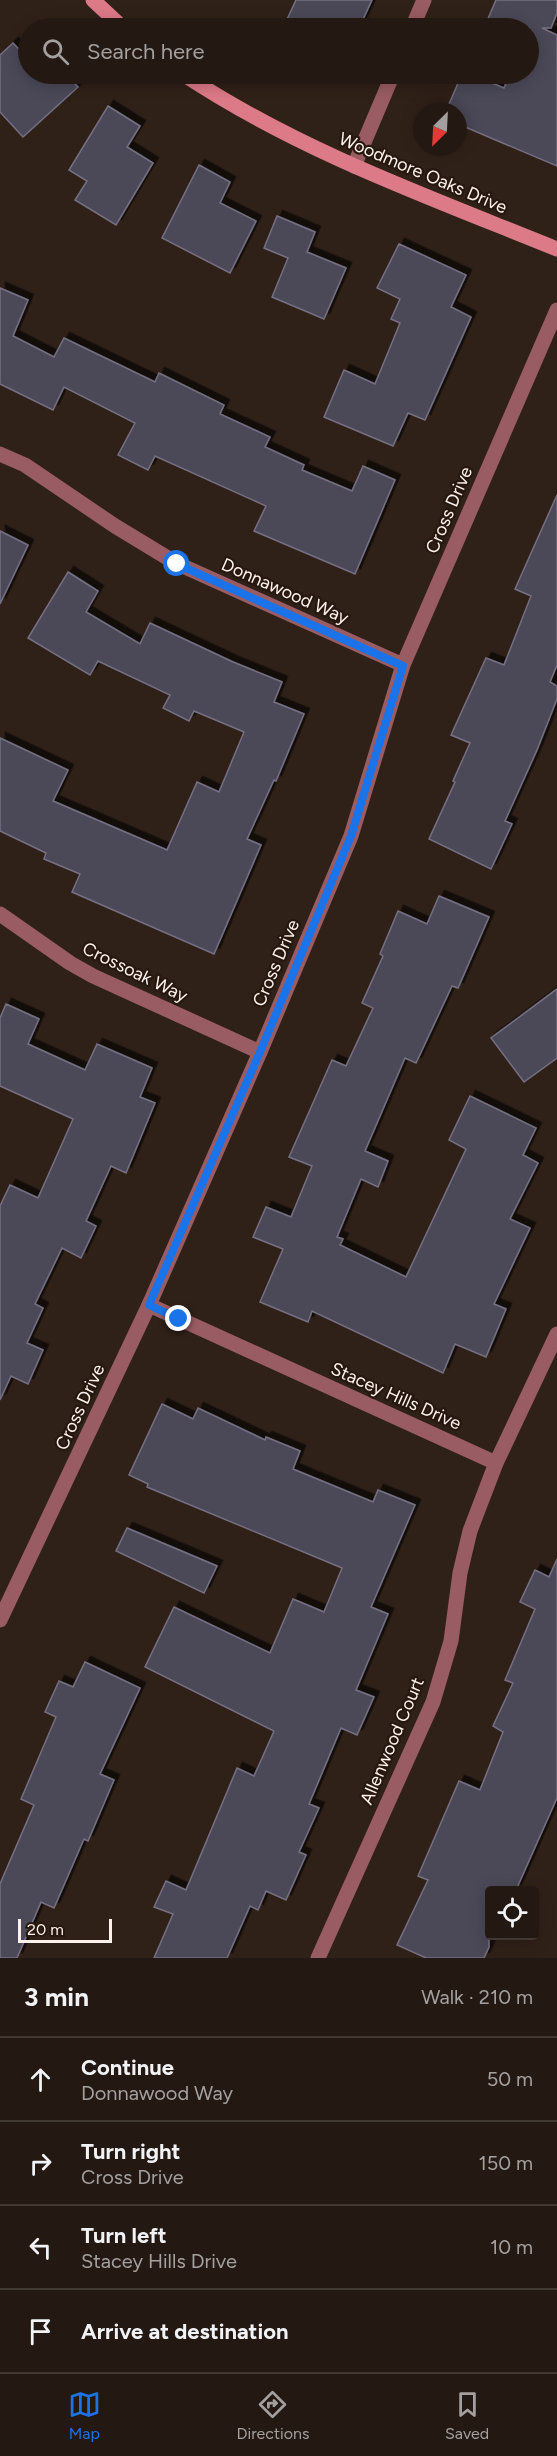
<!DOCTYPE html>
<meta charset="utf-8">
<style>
body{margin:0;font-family:Figtree,sans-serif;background:#2c221b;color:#f1f3f6}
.controls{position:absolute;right:18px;bottom:18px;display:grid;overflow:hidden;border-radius:6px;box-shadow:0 3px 15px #0003}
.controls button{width:54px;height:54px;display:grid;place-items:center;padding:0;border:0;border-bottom:2px solid #413832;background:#241912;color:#f1f3f6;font:30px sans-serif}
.compass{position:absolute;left:413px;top:102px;width:54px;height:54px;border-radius:50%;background:#241912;box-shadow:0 3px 15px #0003;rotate:204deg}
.scale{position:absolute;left:18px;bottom:15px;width:94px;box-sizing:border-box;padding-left:6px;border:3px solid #fdf2ec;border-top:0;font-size:16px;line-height:21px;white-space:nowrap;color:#fdf2ec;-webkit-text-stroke:4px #26180f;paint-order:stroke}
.stop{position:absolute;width:18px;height:18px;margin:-14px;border:4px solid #1a73e8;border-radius:50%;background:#fff}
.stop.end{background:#1a73e8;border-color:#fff;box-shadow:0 2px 6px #0008}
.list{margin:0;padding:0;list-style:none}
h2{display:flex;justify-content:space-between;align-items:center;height:78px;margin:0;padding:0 24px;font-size:26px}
h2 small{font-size:20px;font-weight:400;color:#a3a09f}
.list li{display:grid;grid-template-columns:39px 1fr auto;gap:18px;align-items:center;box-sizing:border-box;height:84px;padding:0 24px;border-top:2px solid #413832}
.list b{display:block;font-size:22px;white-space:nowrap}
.list p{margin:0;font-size:20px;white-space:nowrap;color:#a3a09f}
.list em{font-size:20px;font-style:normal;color:#a3a09f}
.icon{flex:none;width:33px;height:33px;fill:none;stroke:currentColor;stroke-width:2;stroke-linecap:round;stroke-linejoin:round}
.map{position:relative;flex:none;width:557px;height:1958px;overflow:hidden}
.search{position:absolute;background:#241912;box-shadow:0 3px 15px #0003;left:18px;right:18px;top:18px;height:66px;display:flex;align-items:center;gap:15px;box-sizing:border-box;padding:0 21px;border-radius:33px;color:#a3a09f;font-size:22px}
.sheet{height:414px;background:#241912}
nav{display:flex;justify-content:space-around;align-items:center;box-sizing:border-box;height:84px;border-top:2px solid #413832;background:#241912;font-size:16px;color:#a3a09f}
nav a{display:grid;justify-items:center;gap:3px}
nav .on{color:#1a73e8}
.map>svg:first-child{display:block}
</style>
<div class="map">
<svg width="557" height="1958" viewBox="0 0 557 1958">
<defs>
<filter id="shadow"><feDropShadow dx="5.5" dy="-5.5" stdDeviation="0" flood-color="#0009"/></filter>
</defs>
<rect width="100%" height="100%" fill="#302118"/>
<g fill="#4b4859" stroke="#747083" stroke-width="1.5" filter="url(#shadow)">
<path d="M296 0H372L359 28H283Z"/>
<path d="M496 0H557V13L551 28H542L557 35V166L458 124V111H446L462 74H470L504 88 510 74H528L529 28H484Z"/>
<path d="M13 43 28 59V74H66L78 87 23 137 0 112V55Z"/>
<path d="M108 106 140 126 127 147 153 163 116 225 75 200 87 181 69 170Z"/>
<path d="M199 165 230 182 220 203 256 221 230 273 162 238Z"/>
<path d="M277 216 315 232 307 252 346 268 324 319 272 297 288 258 264 248Z"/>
<path d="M399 244 466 275 451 307 471 317 425 420 408 413 393 446 324 417 344 370 375 384 400 323 391 319 400 299 377 288Z"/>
<path d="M0 288 28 300 13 336 54 357 64 338 155 382 159 373 224 405 220 414 270 437 265 447 304 465 302 470 352 491 363 466 395 480 355 574 254 531 266 506 155 456 148 470 118 455 135 423 64 387 53 410 0 384Z"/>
<path d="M557 495V665L550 682 557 686V699L537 750 505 821 512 824 491 869 429 839 455 782 453 781 470 743 451 735 486 658 504 665 531 596 515 589Z"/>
<path d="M0 531 28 545 0 604Z"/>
<path d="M68 572 98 591 86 612 140 644 150 623 233 662 282 682 274 702 304 714 276 781 274 780 247 839 261 845 214 954 72 892 80 874 44 859 46 853 0 831V738L68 770 53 801 167 850 197 782 219 792 244 732 194 711 189 721 163 708 170 695 98 661 90 675 28 638Z"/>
<path d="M439 896 489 917 458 988 452 986 416 1063 405 1058 365 1151 388 1161 378 1187 361 1179 337 1237 343 1239 340 1245 406 1277 466 1149 449 1140 470 1096 536 1128 523 1155 538 1163 510 1219 530 1228 494 1304 506 1309 486 1357 455 1344 443 1373 312 1311 308 1322 260 1302 283 1249 253 1237 266 1207 291 1217 312 1166 289 1157 332 1060 346 1066 373 1008 362 1003 383 956 380 954 398 911 427 924Z"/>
<path d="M557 989V1058L524 1082 491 1038Z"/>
<path d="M6 1004 39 1019 28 1044 85 1070 97 1044 152 1068 140 1097 155 1103 126 1173 111 1166 86 1221 96 1226 81 1258 62 1248 35 1304 43 1308 27 1343 43 1350 28 1384 11 1376 0 1400V1206L10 1185 38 1198 73 1119 0 1086V1018Z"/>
<path d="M162 1404 193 1419 198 1408 265 1440 266 1437 300 1451 293 1469 373 1502 378 1490 415 1505 371 1607 388 1614 356 1690 374 1697 357 1735 341 1728 309 1804 319 1808 299 1852 306 1855 286 1900 266 1891 258 1910 250 1906 227 1958H154L173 1914 154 1907 166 1881 186 1890 237 1768 254 1776 274 1731 145 1667 174 1607 270 1653 293 1599 324 1612 342 1568 147 1487 148 1484 129 1475Z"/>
<path d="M127 1528 217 1566 204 1593 116 1551Z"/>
<path d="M557 1559V1798L516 1890H489V1947L484 1958H426L397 1945 428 1880 418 1876 459 1781 480 1790 503 1732 493 1726 513 1683 505 1680 535 1609 520 1602 535 1570 549 1577Z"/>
<path d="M85 1662 140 1688 100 1774 114 1780 88 1841 84 1839 54 1908 41 1902 17 1958H0V1884L34 1805 21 1799 56 1717 45 1712 59 1681 73 1687Z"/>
</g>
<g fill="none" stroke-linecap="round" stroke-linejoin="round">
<g stroke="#9a5c63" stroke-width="15">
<path d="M412 28 424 0"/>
<path d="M354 166 393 74"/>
<path d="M0 454 25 465 115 526 176 563 403 665"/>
<path d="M0 914 70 963 93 976 260 1052"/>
<path d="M149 1305 496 1463"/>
<path d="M0 1620 149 1305 260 1052 351 836 403 665 557 310"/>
<path d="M318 1958 433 1702 451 1641 460 1573 470 1531 496 1463 557 1334"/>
</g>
<g stroke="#dd7a87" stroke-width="15">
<path d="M93 0 123 28"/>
<path d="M183 74C299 151 429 197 557 249"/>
</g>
</g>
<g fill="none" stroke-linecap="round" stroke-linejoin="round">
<path stroke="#1a73e8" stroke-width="8" d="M177 564 403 666 351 836 260 1052 149 1305 179 1319"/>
</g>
<g text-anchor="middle" stroke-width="4.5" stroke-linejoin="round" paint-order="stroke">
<g font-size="18" fill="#fdf2ec" stroke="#26180f">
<text transform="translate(423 173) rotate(23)" y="6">Woodmore Oaks Drive</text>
<text transform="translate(449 510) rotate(-67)" y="6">Cross Drive</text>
<text transform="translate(285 591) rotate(24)" y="6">Donnawood Way</text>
<text transform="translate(276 963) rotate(-67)" y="6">Cross Drive</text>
<text transform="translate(135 972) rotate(26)" y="6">Crossoak Way</text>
<text transform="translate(396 1396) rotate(24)" y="6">Stacey Hills Drive</text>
<text transform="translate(80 1407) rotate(-65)" y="6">Cross Drive</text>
<text transform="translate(392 1741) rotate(-67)" y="6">Allenwood Court</text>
</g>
</g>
</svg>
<div class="controls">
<button><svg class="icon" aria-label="locate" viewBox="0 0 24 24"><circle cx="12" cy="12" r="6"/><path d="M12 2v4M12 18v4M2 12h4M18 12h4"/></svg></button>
</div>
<svg class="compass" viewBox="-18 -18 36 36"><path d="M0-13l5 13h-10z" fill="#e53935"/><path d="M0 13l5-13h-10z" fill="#a3a09f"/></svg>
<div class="scale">20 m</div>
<div class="stop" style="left:177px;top:564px"></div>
<div class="stop end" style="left:179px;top:1319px"></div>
<div class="search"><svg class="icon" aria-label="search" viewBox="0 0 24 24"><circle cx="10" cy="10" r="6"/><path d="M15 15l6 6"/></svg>Search here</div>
</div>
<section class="sheet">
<h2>3 min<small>Walk · 210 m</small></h2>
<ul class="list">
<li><svg class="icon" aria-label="ahead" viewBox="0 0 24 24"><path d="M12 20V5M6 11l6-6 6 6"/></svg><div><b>Continue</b><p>Donnawood Way</p></div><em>50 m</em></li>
<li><svg class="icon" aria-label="right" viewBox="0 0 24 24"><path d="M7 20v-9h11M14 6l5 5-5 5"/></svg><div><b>Turn right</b><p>Cross Drive</p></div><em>150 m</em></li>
<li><svg class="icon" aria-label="left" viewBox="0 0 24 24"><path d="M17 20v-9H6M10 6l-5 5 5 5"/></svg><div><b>Turn left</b><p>Stacey Hills Drive</p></div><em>10 m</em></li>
<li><svg class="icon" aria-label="arrive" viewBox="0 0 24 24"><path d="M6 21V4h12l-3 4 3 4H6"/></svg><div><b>Arrive at destination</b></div></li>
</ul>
</section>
<nav>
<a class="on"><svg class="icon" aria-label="map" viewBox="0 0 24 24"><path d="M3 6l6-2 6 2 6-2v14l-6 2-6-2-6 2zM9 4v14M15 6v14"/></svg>Map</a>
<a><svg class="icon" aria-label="directions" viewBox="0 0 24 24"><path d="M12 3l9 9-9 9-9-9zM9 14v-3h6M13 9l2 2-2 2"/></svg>Directions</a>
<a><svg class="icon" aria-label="saved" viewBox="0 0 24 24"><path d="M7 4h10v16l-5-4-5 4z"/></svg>Saved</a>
</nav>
